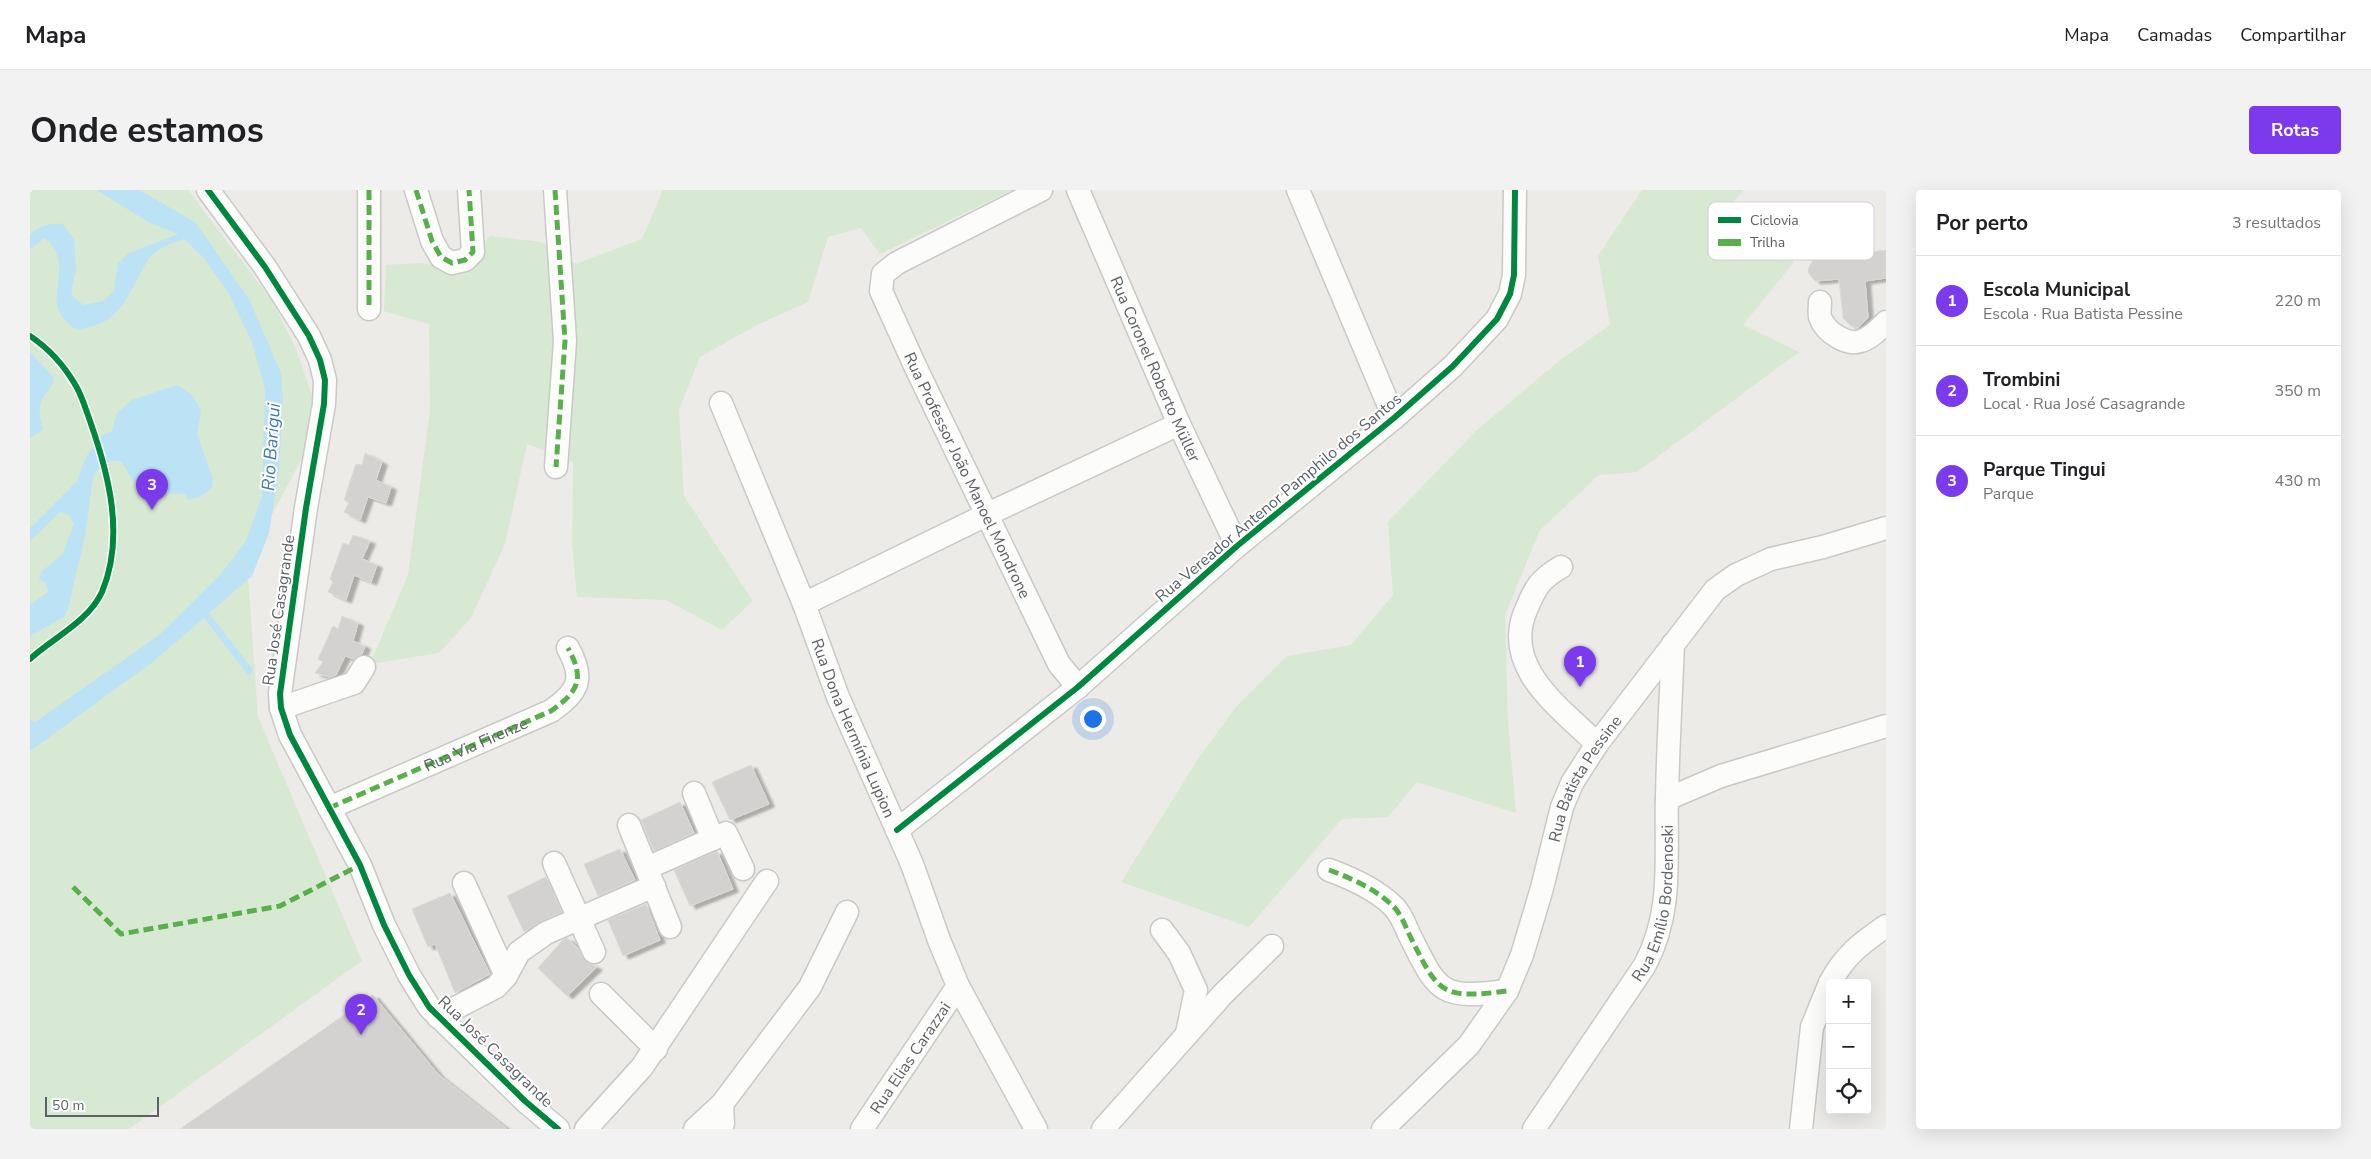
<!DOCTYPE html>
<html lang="pt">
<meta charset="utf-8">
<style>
body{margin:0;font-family:"Nunito Sans",sans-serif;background:#f2f2f2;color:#202124}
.controls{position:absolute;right:15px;bottom:15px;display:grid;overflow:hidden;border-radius:5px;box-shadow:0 5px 20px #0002}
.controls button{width:45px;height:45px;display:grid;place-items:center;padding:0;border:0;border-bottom:1px solid #e0e0e0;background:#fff;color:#202124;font:25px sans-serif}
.scale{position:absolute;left:15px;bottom:12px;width:114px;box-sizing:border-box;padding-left:5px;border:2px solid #5d6165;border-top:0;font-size:14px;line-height:18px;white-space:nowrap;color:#5d6165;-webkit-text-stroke:4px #fff;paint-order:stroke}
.you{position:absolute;left:1062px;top:528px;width:18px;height:18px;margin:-12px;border:4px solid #fff;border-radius:50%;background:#1a73e8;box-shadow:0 0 0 8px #1a73e833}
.badge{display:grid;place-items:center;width:32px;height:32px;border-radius:50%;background:#7c3aed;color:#fff;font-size:16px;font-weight:700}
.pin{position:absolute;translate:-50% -41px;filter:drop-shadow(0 1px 2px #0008)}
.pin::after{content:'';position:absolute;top:26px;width:18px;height:15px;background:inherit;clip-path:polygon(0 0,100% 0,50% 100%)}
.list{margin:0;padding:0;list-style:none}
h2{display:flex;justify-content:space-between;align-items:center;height:65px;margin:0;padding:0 20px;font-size:21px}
h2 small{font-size:16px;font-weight:400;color:#757577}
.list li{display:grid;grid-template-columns:32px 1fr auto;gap:15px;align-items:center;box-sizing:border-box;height:90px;padding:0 20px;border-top:1px solid #e0e0e0}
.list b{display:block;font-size:19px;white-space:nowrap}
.list p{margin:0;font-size:16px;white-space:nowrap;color:#757577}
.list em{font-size:16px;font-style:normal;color:#757577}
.icon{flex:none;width:28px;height:28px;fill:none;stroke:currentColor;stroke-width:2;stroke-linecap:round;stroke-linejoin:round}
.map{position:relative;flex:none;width:1856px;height:939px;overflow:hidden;border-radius:5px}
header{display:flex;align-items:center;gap:30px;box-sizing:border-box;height:70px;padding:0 25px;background:#fff;border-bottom:1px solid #e0e0e0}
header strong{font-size:24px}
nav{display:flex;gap:28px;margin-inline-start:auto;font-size:18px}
.intro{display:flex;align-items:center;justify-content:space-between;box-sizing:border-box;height:120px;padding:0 30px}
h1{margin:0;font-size:35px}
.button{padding:12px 22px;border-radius:5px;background:#7c3aed;color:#fff;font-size:18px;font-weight:700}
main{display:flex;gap:30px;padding:0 30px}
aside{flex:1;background:#fff;border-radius:5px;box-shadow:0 5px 20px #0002}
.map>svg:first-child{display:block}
</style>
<header>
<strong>Mapa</strong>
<nav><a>Mapa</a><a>Camadas</a><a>Compartilhar</a></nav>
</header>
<div class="intro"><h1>Onde estamos</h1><a class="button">Rotas</a></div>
<main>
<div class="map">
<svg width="1856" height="939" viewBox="0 0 1856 939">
<defs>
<filter id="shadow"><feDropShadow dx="5.5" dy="3" stdDeviation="1" flood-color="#0004"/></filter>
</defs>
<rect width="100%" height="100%" fill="#edebe7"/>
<g fill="#d7e8d3">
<path d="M0 0H158L243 112 266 159 285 214 272 268 217 372 228 527 332 771 99 939H0Z"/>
<path d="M633 0H982L850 64 831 38 798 47 778 112 729 134 670 167 649 220 654 306 723 411 692 440 636 410 547 407 542 353 543 272 497 254 475 354 441 428 409 463 340 474 378 385 400 220 399 134 354 121 356 75 391 73 427 80 460 46 511 52 546 74 612 49Z"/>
<path d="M1612 0H1714L1688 27 1764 72 1713 135 1769 162 1607 282 1569 285 1510 340 1475 425 1478 532 1486 623 1387 592 1358 627 1312 629 1219 737 1091 692 1170 566 1206 517 1257 466 1321 455 1363 405 1358 332 1447 240 1530 170 1580 135 1568 66Z"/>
</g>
<g fill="#bce2f6">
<path d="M67 0H109L165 32 219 109 251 183 253 208 249 281 239 343 222 386 179 423 223 480 219 486 174 428 124 471 0 561V528L4 533 129 445 191 384 216 351 232 307 235 199 222 152 198 102 173 67 154 49C143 53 127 58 120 67 116 72 113 79 110 84 92 117 87 133 47 140 2 112 51 80 15 48L0 59V44C12 36 18 32 33 34L44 49 46 80 41 104 53 115 74 111 84 100 88 73 99 63 148 44 120 33Z"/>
<path d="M0 162 24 188C20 202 18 199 12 209 7 218 11 230 13 240L0 248Z"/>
<path d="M147 195 162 205 171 220 167 245 183 289 182 298 171 306 158 310 155 304 130 303 120 305C105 299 100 285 91 271L82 270 67 280 63 288 55 346 38 419 34 427 0 446V415L18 402 16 393 9 390 11 382 32 365 44 334 39 325 30 322 0 351V338L47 291 56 267 71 246 82 241 87 223 102 210Z"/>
</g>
<g fill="#d3d2d0" stroke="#dcdad6" filter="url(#shadow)">
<path d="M1820 14 1829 22 1834 63 1856 60V88L1835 91 1838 128 1828 138 1820 135 1813 128 1809 89 1785 91 1778 82 1779 77 1785 66 1811 61 1804 24 1811 16Z"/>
<path d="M335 263 352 272 346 290 361 297 356 313 338 307 330 330 314 322 319 313 314 310 326 274 332 275Z"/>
<path d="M323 345 340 351 332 369 347 375 341 392 324 385 316 410 298 402 303 392 300 389 313 353 319 355Z"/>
<path d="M312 426 328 433 323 451 335 456 332 464 324 469 315 466 306 485 300 487 285 483 293 472 288 469 303 436 308 439Z"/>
<path d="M721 575 739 614 700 630 682 592Z"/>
<path d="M650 612 664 643 624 661 611 630Z"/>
<path d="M590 659 605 690 568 706 554 674Z"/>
<path d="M687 661 703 699 660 716 644 680Z"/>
<path d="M516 687 532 722 511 731 494 742 477 706Z"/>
<path d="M420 703 460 784 425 803 405 754 398 757 382 719Z"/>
<path d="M616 714 630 750 593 766 578 730Z"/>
<path d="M537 748 548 758 556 772 567 777 537 806 508 778 532 751Z"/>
<path d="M343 805 409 885 477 939H150Z"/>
</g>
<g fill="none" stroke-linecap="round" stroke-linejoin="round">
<defs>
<g id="minor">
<path d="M178 0 235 77 279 146 290 170 295 190 294 214 276 318 250 504 251 518 260 545 330 675 354 735 379 785 399 817 495 911 528 939"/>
<path d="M339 0V119"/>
<path d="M386 0 402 51 411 67 422 73 435 70 443 62 439 0"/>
<path d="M525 0 535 151 526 277"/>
<path id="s1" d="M1011 0 867 73 853 84 851 101 886 178 1029 474 1048 497"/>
<path id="s2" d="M1048 0 1149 234 1207 356"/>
<path d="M1268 0 1364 228"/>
<path d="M1790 112C1790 116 1789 123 1790 127 1795 142 1817 156 1831 151 1841 148 1849 139 1856 132"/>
<path id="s3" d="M691 213 774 414 808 507 882 674 909 750 928 796 1006 939"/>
<path d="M1531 377C1510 389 1505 398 1496 420 1471 478 1531 518 1567 554"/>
<path d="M774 414 958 324 1149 234"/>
<path d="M251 518 324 493 334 477"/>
<path d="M664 603 683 649"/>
<path d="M1637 609 1691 586 1856 536"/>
<path id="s4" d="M299 618 521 521C549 501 555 489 538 458"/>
<path d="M599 635 640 737"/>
<path d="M867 640 1048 497 1207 356 1364 228 1423 176 1467 129 1480 104 1484 85 1485 0"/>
<path d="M524 673 564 762"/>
<path d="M617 678 696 643 713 679"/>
<path d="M1299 680C1321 688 1345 699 1362 715 1370 722 1375 735 1379 744 1408 802 1409 810 1477 801"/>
<path d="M434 693 476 786"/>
<path d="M1132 740 1149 763 1166 800 1157 843"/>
<path d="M1800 793C1815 765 1830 754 1856 736"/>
<path d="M571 804 626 859"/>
<path d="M408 827 466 797 476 786 489 762 516 743 624 696"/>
<path d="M556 939 612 877 737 691"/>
<path d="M665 939 692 914 780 797 817 722"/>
<path d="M691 939 693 933 692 914"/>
<path id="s5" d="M832 939 928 796"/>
<path d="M1073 939 1193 804 1242 756"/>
<path id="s6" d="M1353 939 1439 855 1477 801 1492 765 1512 698 1532 617 1542 593 1567 554 1685 400 1706 385 1741 369 1793 357 1856 338"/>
<path id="s7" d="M1504 939 1615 775C1644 720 1635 667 1637 607 1638 556 1641 505 1643 454"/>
<path d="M1771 939 1782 837 1800 793"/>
</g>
</defs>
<use href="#minor" stroke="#c9c9c8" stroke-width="25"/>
<use href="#minor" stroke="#fcfcfb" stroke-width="22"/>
<g stroke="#58b04a" stroke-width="5" stroke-dasharray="10 5" stroke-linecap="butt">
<path d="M339 0V119"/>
<path d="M386 0 402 51 411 67 422 73 435 70 443 62 439 0"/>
<path d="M525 0 535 151 526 277"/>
<path d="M299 618 521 521C549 501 555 489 538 458"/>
<path d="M1299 680C1321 688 1345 699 1362 715 1370 722 1375 735 1379 744 1408 802 1409 810 1477 801"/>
<path d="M43 697 91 744 250 716 330 675"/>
</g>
<defs>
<g id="cycleway">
<path d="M178 0 235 77 279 146 290 170 295 190 294 214 276 318 250 504 251 518 260 545 330 675 354 735 379 785 399 817 495 911 528 939"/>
<path d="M0 146C18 158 35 177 46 196 52 206 56 220 60 231 79 285 95 347 72 402 58 432 24 447 0 469"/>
<path d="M867 640 1048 497 1207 356 1364 228 1423 176 1467 129 1480 104 1484 85 1485 0"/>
</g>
</defs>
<use href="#cycleway" stroke="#fff" stroke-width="9"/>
<use href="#cycleway" stroke="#00873e" stroke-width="6"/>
</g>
<g text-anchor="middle" stroke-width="4" stroke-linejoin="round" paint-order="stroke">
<g font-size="16" fill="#5d6165" stroke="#fff">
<text dy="6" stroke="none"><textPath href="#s2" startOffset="195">Rua Coronel Roberto Müller</textPath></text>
<text dy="6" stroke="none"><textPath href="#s1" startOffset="400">Rua Professor João Manoel Mondrone</textPath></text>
<text transform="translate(1248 307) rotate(-40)" y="6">Rua Vereador Antenor Pamphilo dos Santos</text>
<text transform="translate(248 420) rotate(-82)" y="6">Rua José Casagrande</text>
<text dy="6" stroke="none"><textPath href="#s3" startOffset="351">Rua Dona Hermínia Lupion</textPath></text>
<text dy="6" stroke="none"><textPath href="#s4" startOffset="160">Rua Via Firenze</textPath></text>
<text dy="6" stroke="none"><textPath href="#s6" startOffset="414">Rua Batista Pessine</textPath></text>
<text dy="6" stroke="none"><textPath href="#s7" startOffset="261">Rua Emílio Bordenoski</textPath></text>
<text transform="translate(466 861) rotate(44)" y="6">Rua José Casagrande</text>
<text dy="6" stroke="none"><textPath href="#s5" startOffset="86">Rua Elias Carazzai</textPath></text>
</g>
<g font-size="18" font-style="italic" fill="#417aa7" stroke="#fff">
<text transform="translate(241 257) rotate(-86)" y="6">Rio Barigui</text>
</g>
</g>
<rect x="1678" y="12" width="166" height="58" rx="8" fill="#fff" stroke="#ced0d1" stroke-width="1"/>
<rect x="1688" y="27" width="23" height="6" fill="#00873e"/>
<rect x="1688" y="49" width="23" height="7" fill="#58b04a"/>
<g font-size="14" fill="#5d6165">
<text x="1720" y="35">Ciclovia</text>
<text x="1720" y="57">Trilha</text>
</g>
</svg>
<div class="controls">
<button>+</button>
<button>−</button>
<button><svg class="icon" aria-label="locate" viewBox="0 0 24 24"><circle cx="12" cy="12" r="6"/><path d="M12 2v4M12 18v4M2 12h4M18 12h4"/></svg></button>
</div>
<div class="scale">50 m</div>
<div class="you"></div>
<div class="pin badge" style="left:1550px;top:497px">1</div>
<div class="pin badge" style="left:331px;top:845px">2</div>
<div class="pin badge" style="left:122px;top:320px">3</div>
</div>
<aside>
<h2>Por perto<small>3 resultados</small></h2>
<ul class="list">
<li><span class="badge">1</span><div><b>Escola Municipal</b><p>Escola · Rua Batista Pessine</p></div><em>220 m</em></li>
<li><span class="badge">2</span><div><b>Trombini</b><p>Local · Rua José Casagrande</p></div><em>350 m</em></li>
<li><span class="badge">3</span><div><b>Parque Tingui</b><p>Parque</p></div><em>430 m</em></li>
</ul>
</aside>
</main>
